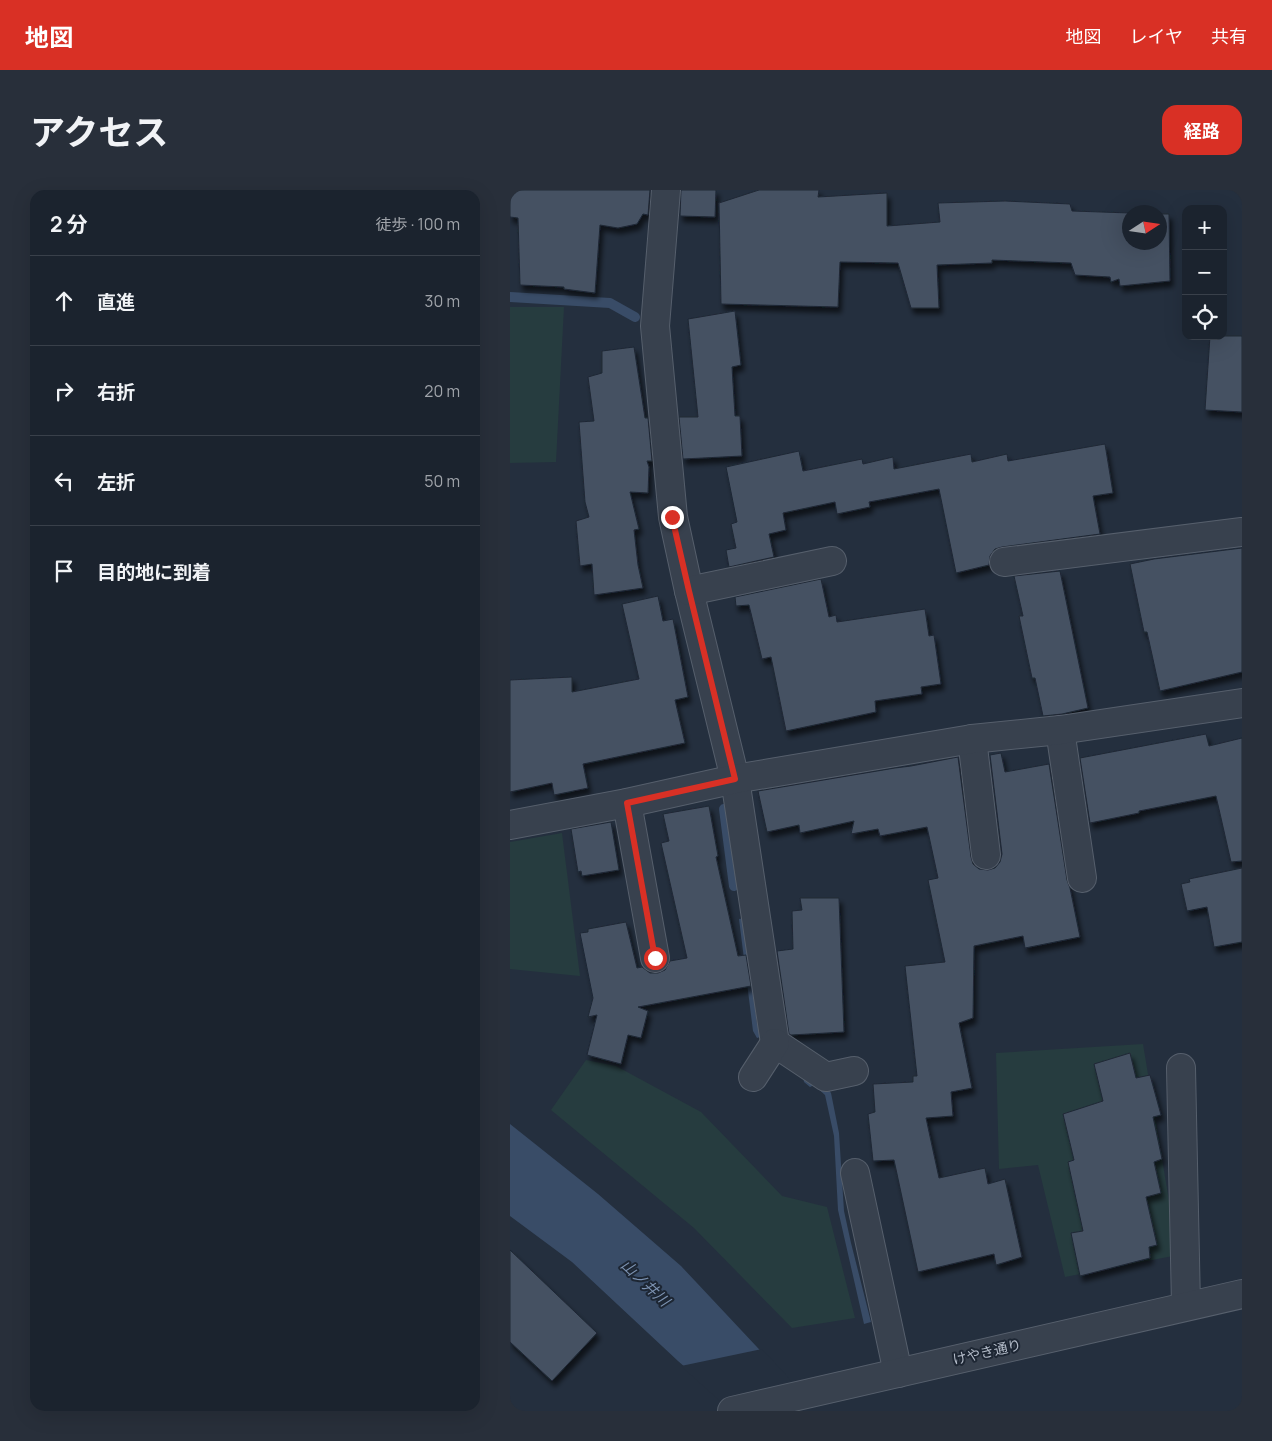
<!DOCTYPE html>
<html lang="ja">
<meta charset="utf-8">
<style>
body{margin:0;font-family:Manrope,"Noto Sans JP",sans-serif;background:#282f3a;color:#f1f3f6}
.controls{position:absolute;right:15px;top:15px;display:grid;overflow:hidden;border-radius:10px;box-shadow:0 5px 20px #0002}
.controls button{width:45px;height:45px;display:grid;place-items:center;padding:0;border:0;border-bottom:1px solid #39404a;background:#1b232e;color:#f1f3f6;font:25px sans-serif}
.compass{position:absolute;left:612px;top:15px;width:45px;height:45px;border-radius:50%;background:#1b232e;box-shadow:0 5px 20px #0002;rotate:78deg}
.stop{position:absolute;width:15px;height:15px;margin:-11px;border:4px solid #d93025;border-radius:50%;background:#fff}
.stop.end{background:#d93025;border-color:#fff;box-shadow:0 1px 5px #0008}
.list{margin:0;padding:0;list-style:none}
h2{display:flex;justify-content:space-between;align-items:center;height:65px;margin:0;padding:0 20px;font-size:21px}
h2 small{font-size:16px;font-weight:400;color:#a0a4aa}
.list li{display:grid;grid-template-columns:32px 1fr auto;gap:15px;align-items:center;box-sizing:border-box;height:90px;padding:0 20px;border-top:1px solid #39404a}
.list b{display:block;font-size:19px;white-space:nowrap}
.list em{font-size:16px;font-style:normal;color:#a0a4aa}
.icon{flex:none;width:28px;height:28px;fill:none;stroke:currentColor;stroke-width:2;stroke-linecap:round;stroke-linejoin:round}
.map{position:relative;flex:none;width:732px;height:1221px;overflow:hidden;border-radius:15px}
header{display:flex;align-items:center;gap:30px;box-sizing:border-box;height:70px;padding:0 25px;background:#d93025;color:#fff}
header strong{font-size:24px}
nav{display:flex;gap:28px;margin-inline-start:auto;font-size:18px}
.intro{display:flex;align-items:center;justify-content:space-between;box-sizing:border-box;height:120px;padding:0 30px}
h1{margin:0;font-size:35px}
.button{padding:12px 22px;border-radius:15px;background:#d93025;color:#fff;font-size:18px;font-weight:700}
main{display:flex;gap:30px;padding:0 30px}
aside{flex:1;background:#1b232e;border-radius:15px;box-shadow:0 5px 20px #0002}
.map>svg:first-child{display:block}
</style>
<header>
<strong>地図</strong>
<nav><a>地図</a><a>レイヤ</a><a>共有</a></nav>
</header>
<div class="intro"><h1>アクセス</h1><a class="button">経路</a></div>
<main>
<aside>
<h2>2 分<small>徒歩 · 100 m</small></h2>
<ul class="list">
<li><svg class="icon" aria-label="ahead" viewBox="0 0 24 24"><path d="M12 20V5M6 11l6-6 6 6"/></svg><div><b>直進</b></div><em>30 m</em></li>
<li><svg class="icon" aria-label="right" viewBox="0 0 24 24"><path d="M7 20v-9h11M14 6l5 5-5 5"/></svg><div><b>右折</b></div><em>20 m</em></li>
<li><svg class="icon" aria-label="left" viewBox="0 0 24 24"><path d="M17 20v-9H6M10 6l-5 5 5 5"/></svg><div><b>左折</b></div><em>50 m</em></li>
<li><svg class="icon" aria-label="arrive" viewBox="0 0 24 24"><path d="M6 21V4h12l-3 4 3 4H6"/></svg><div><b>目的地に到着</b></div></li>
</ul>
</aside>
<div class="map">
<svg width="732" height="1221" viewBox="0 0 732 1221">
<defs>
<filter id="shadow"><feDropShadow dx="3" dy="5.5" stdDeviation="2.5" flood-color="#0009"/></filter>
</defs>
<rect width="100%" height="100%" fill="#242f3e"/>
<g fill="#263c3f">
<path d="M0 117H54L46 272 0 273Z"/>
<path d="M52 643 70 786 0 779V652Z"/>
<path d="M633 854 668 1065 555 1087 528 975 489 979 486 863Z"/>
<path d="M76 870 106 876 191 922 272 1006 317 1017 345 1128 282 1138 184 1038 41 920Z"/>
</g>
<g fill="#394c67">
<path d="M235 728 247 834 252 841 253 846 247 848 243 841 229 729Z"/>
<path d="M293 887 315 895 321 903 329 943 334 1021 341 1053 361 1132 354 1134 328 1020 324 946 315 905 304 895 300 897 294 892Z"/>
<path d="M0 934 88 1004 171 1076 275 1187 225 1221 168 1171 62 1072 0 1026Z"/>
</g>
<path fill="#242f3e" d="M252 1159 277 1186 300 1221H221L171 1176Z"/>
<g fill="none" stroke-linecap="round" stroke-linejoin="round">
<g stroke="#394c67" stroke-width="10">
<path d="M0 107 100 113 125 127"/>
<path d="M214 619 224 696"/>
</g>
</g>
<g fill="#455162" stroke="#1f2835" filter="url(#shadow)">
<path d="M0 0H140L138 25 133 24 127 34 108 38 90 35 85 103 54 99V97L10 95 8 28 0 27Z"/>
<path d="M171 0H206L205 27 170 26Z"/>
<path d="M249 0H309L308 7 377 3V36L430 32 428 13 495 11 560 14 562 21 620 23V52H650V24H659L660 91 610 96 609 89 601 92 600 87 565 85 561 73 482 70V73L427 75 429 118H401L388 73 330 72 328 117 211 114 209 13Z"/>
<path d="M225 121 231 175 222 177 225 226H230L232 266 173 269 169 227H188L178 129Z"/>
<path d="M700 146H732V222L695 220Z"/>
<path d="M124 157 135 228H138L142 271H137L139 277 138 303 120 302 129 339 124 340 128 375 133 398 84 405 82 374 70 376 66 331 79 327 75 312 69 232 84 231 78 187 92 183V161Z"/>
<path d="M595 254 603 303 583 306 590 344 492 357 485 359 480 366 479 375 446 383 429 299 359 312 360 317 327 324 325 312 273 323 276 340 259 344 264 367 219 377 216 360 226 358 221 334 227 332 216 277 289 261 293 281 352 269 353 274 383 267 384 279 461 264 462 272 497 264 498 271Z"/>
<path d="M732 358V482L650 501 637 442H634L620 374 644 369Z"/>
<path d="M550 381 578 518 552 524 533 526 525 488H522L509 426H513L504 386Z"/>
<path d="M311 389 319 427 326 425 327 432 415 419 419 446 424 445 431 494 411 497 412 504 365 511 366 522 276 541 261 467 252 469 239 415 226 416 225 407Z"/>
<path d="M148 406 153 431 163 429 178 507 165 510 175 553 73 574 78 598 44 605 42 593 0 602V490L62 487V502L129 489 112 414Z"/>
<path d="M696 544 699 556 732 548V671L721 672 706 606 629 621V623L580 633 570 568Z"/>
<path d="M491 563 495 582 539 574 557 690 560 698 570 747 515 758 513 746 464 756 463 828 449 833 462 898 441 902 443 926 416 928 429 988 475 978 478 994 495 989 512 1067 486 1075 484 1064 408 1082 384 970 363 971 358 924 365 922 363 894 403 892V886H407L395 776 435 772 418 690 428 688 417 637 370 646 368 639 341 644 344 631 290 643 289 635 257 642 248 601 385 578 401 576 448 567 461 667 463 674 469 679 478 680 485 678 490 672 492 664 480 565Z"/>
<path d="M199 616 208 666 206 667 228 766 236 765 241 796 128 817 138 821 131 848 118 845 111 874 77 865 87 825 78 827 83 808 70 743 78 742V739L116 732 127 778 132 777 140 783H148L155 780 160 771 177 768 151 653 159 651 153 624Z"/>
<path d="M101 632 109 680 72 686 71 681 68 682 61 639Z"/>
<path d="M732 678V752L704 757 697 717 677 721 671 694 680 692 679 689Z"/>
<path d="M290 708H329L334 842 281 845 279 844 267 761 283 759 282 721 292 720Z"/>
<path d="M620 863 626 888 640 885 651 925 643 927 652 969 644 972 651 1003 636 1007 647 1055 639 1057 640 1068 570 1086 561 1043 573 1041 558 972 564 970 553 924 593 911 584 874Z"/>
<path d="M0 1060 87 1143 42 1191 0 1152Z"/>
</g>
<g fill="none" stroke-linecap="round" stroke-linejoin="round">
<defs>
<g id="minor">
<path d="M156 0 145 136 163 327 179 401 225 589 265 853 316 887 344 881"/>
<path d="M494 372 732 342"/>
<path d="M179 401 322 371"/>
<path d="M550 540 572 688"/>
<path d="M462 549 476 665"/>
<path d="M117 613 145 768"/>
<path d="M0 635 117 613 225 589 462 549 550 540 732 513"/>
<path d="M671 878 676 1116"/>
<path d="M243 887 265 853"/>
<path d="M345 983 388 1183"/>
<path d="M222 1221 732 1104"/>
</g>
</defs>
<use href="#minor" stroke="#565f6c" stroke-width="30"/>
<use href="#minor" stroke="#38414e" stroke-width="28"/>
</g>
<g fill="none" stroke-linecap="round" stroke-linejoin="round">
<path stroke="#d93025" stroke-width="6" d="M145 768 117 613 225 589 179 401 162 327"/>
</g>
<g text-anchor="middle" stroke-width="4" stroke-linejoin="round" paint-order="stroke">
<g font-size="14" fill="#b4bcc9" stroke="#1d2633">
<text transform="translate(477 1162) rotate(-13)" y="5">けやき通り</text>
</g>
<g font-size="15" font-style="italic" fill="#7c92b1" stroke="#1d2633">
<text transform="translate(135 1093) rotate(43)" y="5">山ノ井川</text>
</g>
</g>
</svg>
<div class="controls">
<button>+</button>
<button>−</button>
<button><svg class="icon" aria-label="locate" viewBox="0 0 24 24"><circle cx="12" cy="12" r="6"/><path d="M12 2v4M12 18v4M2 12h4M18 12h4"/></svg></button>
</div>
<svg class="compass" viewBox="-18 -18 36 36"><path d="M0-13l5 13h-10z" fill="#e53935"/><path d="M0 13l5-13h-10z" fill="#a0a4aa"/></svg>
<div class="stop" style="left:145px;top:768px"></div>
<div class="stop end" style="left:162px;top:327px"></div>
</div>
</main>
